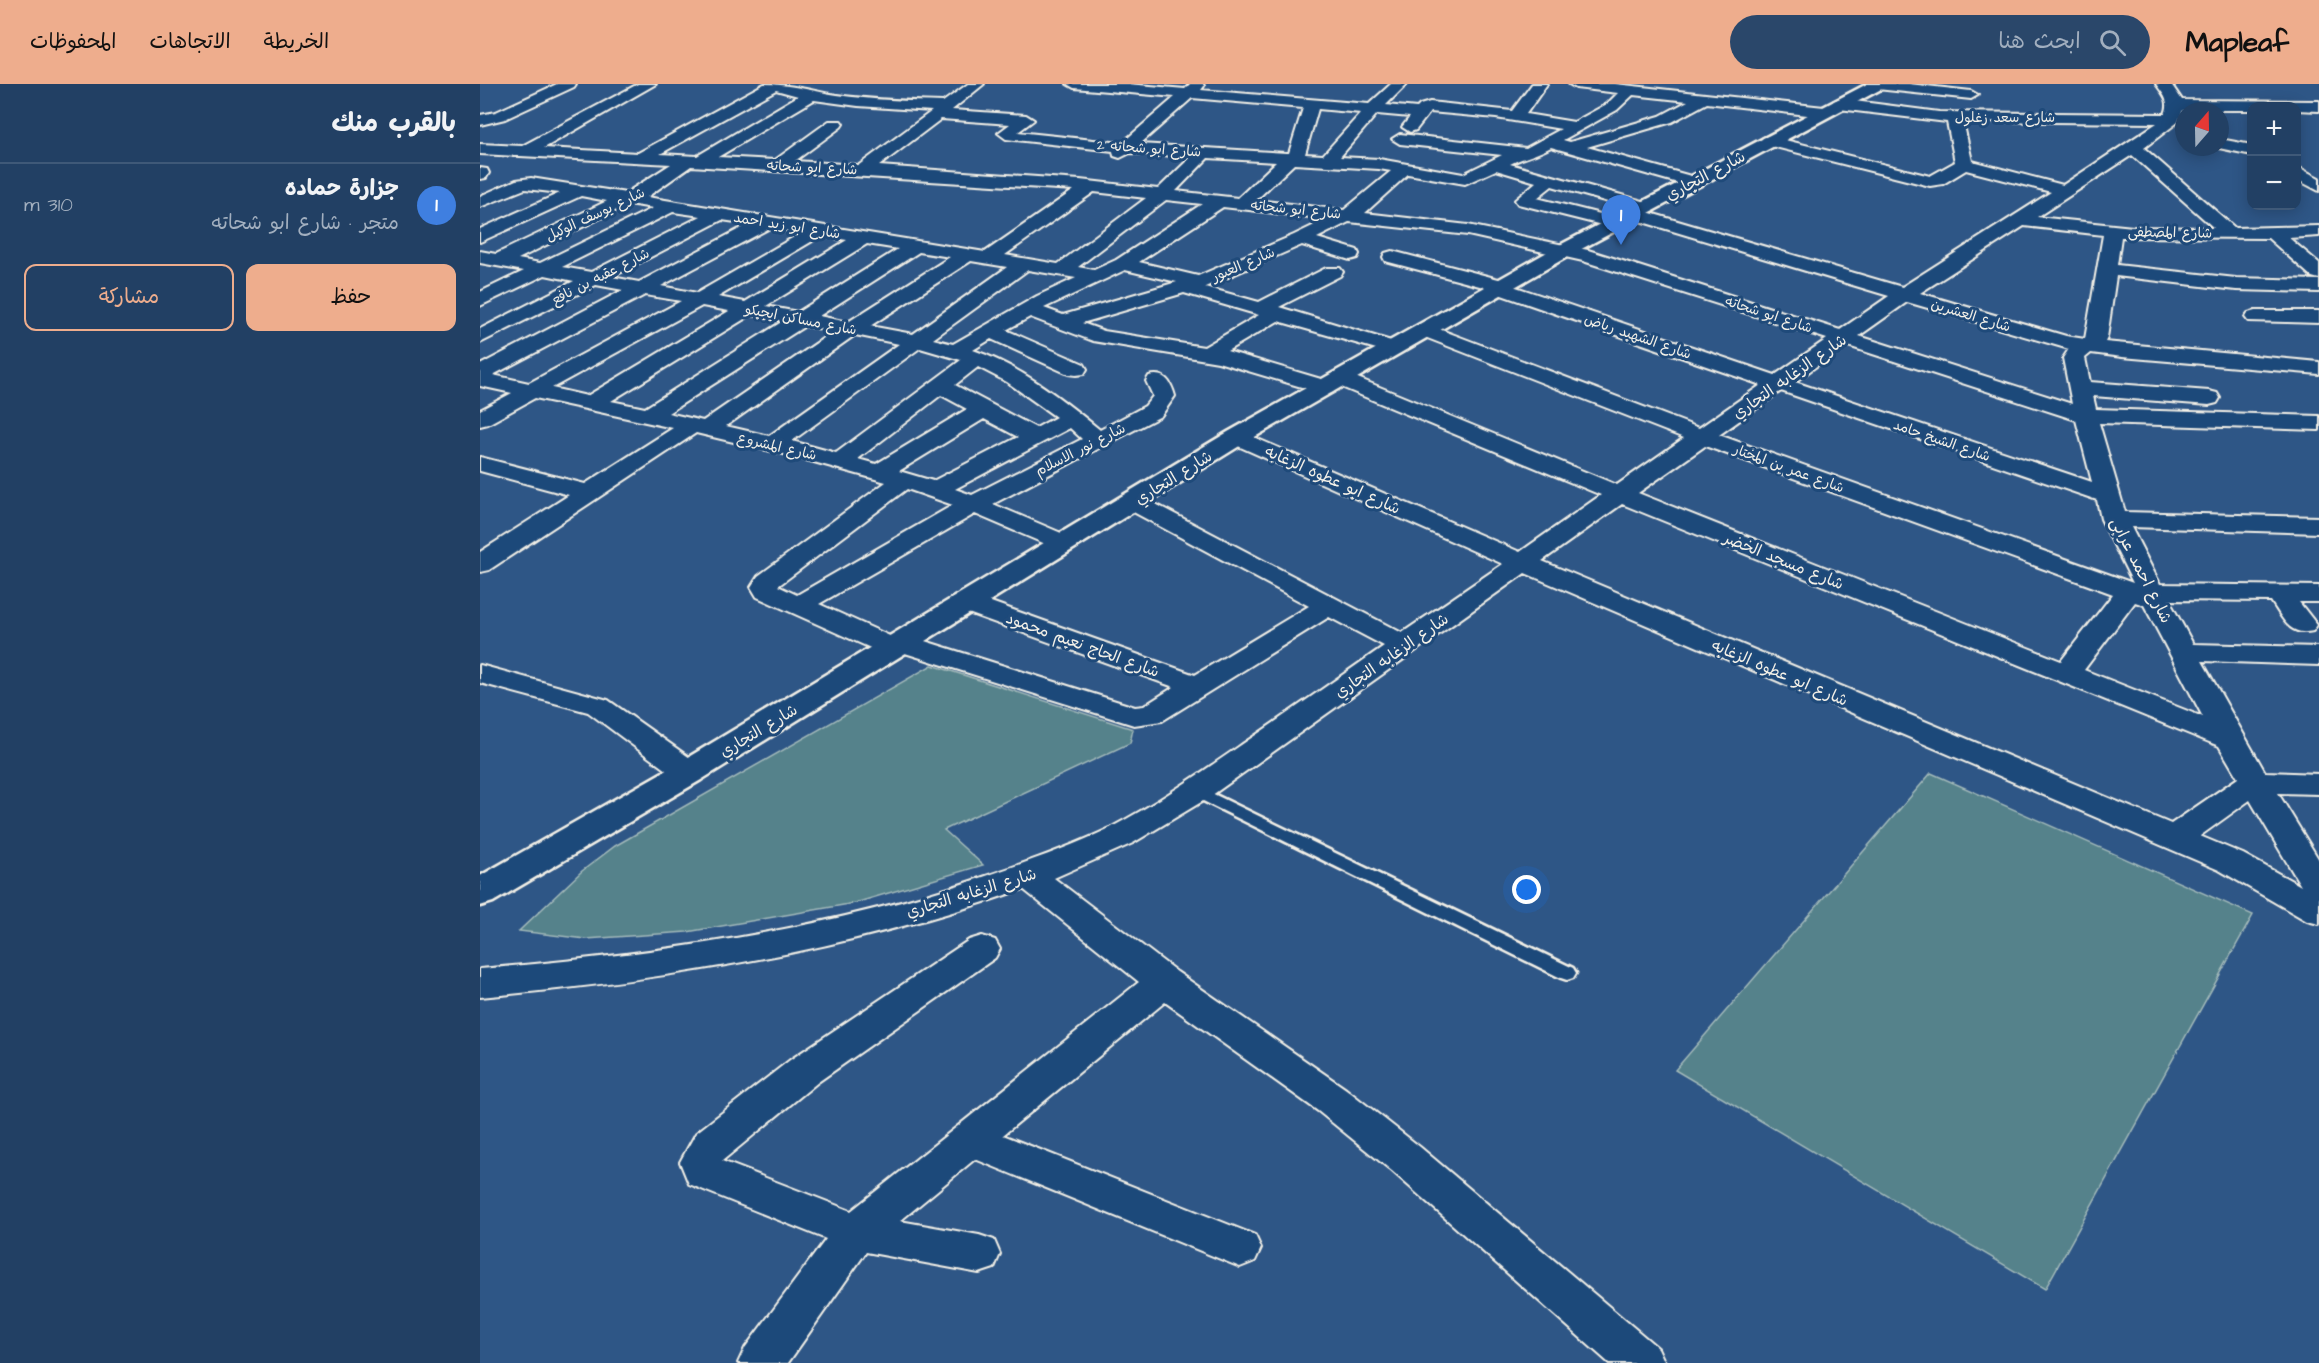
<!DOCTYPE html>
<html lang="ar">
<meta charset="utf-8">
<style>
body{margin:0;font-family:"Architects Daughter","Playpen Sans Arabic",sans-serif;background:#2a476a;color:#f1f3f6;direction:rtl}
.controls{position:absolute;right:18px;top:18px;display:grid;overflow:hidden;border-radius:12px;box-shadow:0 3px 15px #0003}
.controls button{width:54px;height:54px;display:grid;place-items:center;padding:0;border:0;border-bottom:2px solid #3f5978;background:#224064;color:#f1f3f6;font:30px sans-serif}
.compass{position:absolute;left:1695px;top:18px;width:54px;height:54px;border-radius:50%;background:#224064;box-shadow:0 3px 15px #0003;rotate:20deg}
.you{position:absolute;left:1047px;top:806px;width:21px;height:21px;margin:-15px;border:4px solid #fff;border-radius:50%;background:#1a73e8;box-shadow:0 0 0 9px #1a73e833}
.badge{display:grid;place-items:center;width:39px;height:39px;border-radius:50%;background:#eead8d;color:#fff;font-size:20px;font-weight:700}
.pin{position:absolute;translate:-50% -50px;filter:drop-shadow(0 2px 3px #0008)}
.pin::after{content:'';position:absolute;top:32px;width:21px;height:18px;background:inherit;clip-path:polygon(0 0,100% 0,50% 100%)}
.list{margin:0;padding:0;list-style:none}
h2{display:flex;justify-content:space-between;align-items:center;height:78px;margin:0;padding:0 24px;font-size:26px}
h2 small{font-size:20px;font-weight:400;color:#a2afbf}
.list li{display:grid;grid-template-columns:39px 1fr auto;gap:18px;align-items:center;box-sizing:border-box;height:84px;padding:0 24px;border-top:2px solid #3f5978}
.list b{display:block;font-size:22px;white-space:nowrap}
.list p{margin:0;font-size:20px;white-space:nowrap;color:#a2afbf}
.list em{font-size:20px;font-style:normal;color:#a2afbf}
.actions{display:flex;gap:12px;padding:18px 24px}
.actions a{flex:1;padding:14px 0;border:2px solid #eead8d;border-radius:12px;text-align:center;font-size:21px;color:#eead8d}
.actions .main{background:#eead8d;color:#111}
.icon{flex:none;width:33px;height:33px;fill:none;stroke:currentColor;stroke-width:2;stroke-linecap:round;stroke-linejoin:round}
.map{position:relative;flex:none;width:1839px;height:1279px;overflow:hidden;direction:ltr}
header{display:flex;align-items:center;gap:36px;box-sizing:border-box;height:84px;padding:0 30px;background:#eead8d;color:#111}
header strong{font-size:28px}
nav{display:flex;gap:33px;margin-inline-start:auto;font-size:21px}
.search{width:420px;height:54px;background:#2a476a;display:flex;align-items:center;gap:15px;box-sizing:border-box;padding:0 21px;border-radius:33px;color:#a2afbf;font-size:22px}
main{display:flex}
aside{flex:1;background:#224064}
.map>svg:first-child{display:block}
</style>
<header>
<strong>Mapleaf</strong>
<div class="search"><svg class="icon" aria-label="search" viewBox="0 0 24 24"><circle cx="10" cy="10" r="6"/><path d="M15 15l6 6"/></svg>ابحث هنا</div>
<nav><a>الخريطة</a><a>الاتجاهات</a><a>المحفوظات</a></nav>
</header>
<main>
<div class="map">
<svg width="1839" height="1279" viewBox="0 0 1839 1279">
<rect width="100%" height="100%" fill="#2e5686"/>
<filter id="ink" filterUnits="userSpaceOnUse"><feTurbulence type="fractalNoise" baseFrequency=".0167" numOctaves="2"/><feDisplacementMap in="SourceGraphic" scale="12" xChannelSelector="R" yChannelSelector="G"/><feConvolveMatrix kernelMatrix="1 2 1 2 8 2 1 2 1" color-interpolation-filters="sRGB"/></filter>
<g filter="url(#ink)">
<g fill="#54828b" stroke="#a4baba" stroke-width="1.5">
<path d="M452 581 653 645 650 659 464 746 503 781 375 819 207 848 106 855 39 847 102 787 135 762Z"/>
<path d="M1451 689 1773 831 1565 1205 1195 986Z"/>
</g>
<g fill="none" stroke-linecap="round" stroke-linejoin="round">
<defs>
<path id="service" d="M717 702 1093 884 1096 889 1093 894 1087 896 1081 894 711 711 709 707 711 703Z"/>
<g id="minor">
<path d="M77 0H96L94 3 25 35 0 41V31L16 28Z"/>
<path d="M158 0H176L64 64 158 69 284 0C309 0 332 7 357 11 392 16 428 17 463 18L488 0H504L472 26 546 31 554 36 538 48 642 59 695 13 594 4 587 0H647L705 5 710 0H723L724 2 721 6 889 20 911 0H927L906 21 937 24 940 21 950 18 1032 27 1052 0H1067L1046 30 1094 38 1127 20 1138 9 1096 4 1089 0H1135L1344 23 1352 28 1349 31 1344 33 1227 19 1192 38 1107 63 1218 94 1221 98 1218 102 1212 103 1071 63C1057 71 1044 73 1030 80L1170 119 1173 123 1167 128 1422 203 1571 108 1486 86 1463 100 1450 102 1283 60 1281 57 1283 54 1289 52 1450 92 1475 78 1467 38 1359 25 1351 20 1354 17 1359 15 1459 28 1685 30C1691 17 1683 10 1676 0H1691L1702 16 1839 17V27L1816 26V22H1772V26H1703L1698 38 1664 64 1755 144 1839 142V152L1809 154 1839 179V195L1832 193 1788 154 1641 153 1637 181 1756 194 1839 196V208L1756 206 1636 192 1627 254 1625 258 1839 278V290L1642 273 1611 269 1605 274 1610 298 1729 307 1737 309 1740 314 1737 319 1729 321 1613 312 1616 325 1839 332V346L1619 339 1645 428 1839 433V449L1651 443 1680 500 1839 502V518H1819L1837 541 1833 547C1809 553 1803 534 1791 517L1689 516 1713 560 1839 563V581L1722 577 1785 688 1839 690V710L1798 709 1839 776V840L1827 837 1739 786 1045 489 728 714 653 759 574 794 697 888 866 1005 940 1063 1178 1264 1185 1279H1129L912 1087 838 1027 685 918 523 1051 775 1151 781 1164 775 1177 760 1183 495 1075 420 1137 499 1151 514 1156 520 1170 514 1184 499 1189 386 1168 308 1279H258L265 1264 346 1155 209 1100 200 1078 216 1049 310 976 489 856 502 852 515 856 520 865 515 874 338 998 242 1077 371 1127 659 898 543 805C367 867 185 896 0 913V885C171 870 343 848 506 792 548 778 590 763 630 744 678 719 722 688 767 657 813 626 858 594 904 562L849 533 682 637 654 641 425 569 414 572 404 570 277 513 271 503 278 492 406 398 312 372 216 349 9 486 0 488V468L89 411 0 387V373L105 400 193 344 55 314 8 340 0 342V326L32 309 0 302V281L143 206 116 201 0 259V245L94 197 65 191 0 222V208L44 187 0 179V167L16 170 127 117 101 112 0 158V145L80 109 45 105 0 123V112L36 96 51 94 146 109 191 80 0 70V60L42 62ZM296 6 318 12 217 72 180 70ZM1153 11 1208 17 1180 32 1090 58 1083 56 1137 26ZM712 14 823 24 809 69H806L660 60ZM334 16 378 22 452 27 379 81 315 77 361 43 363 40 361 37H349L295 76 238 73ZM838 25 881 29 843 71 825 70ZM950 28 1016 34 1081 45 1046 64 920 50 912 55 920 60 1022 71 983 90 899 75 860 73 897 30 930 33 922 43 930 48 936 46ZM461 35 530 40 518 49 526 55 633 67 634 72 640 74 650 69 711 73 678 105 600 96 399 82ZM1483 37 1677 39 1583 101 1492 77ZM1652 71 1734 144 1653 143 1557 133ZM728 74 796 78 758 114 696 107ZM814 80 899 85 911 87 864 126 776 116ZM211 82 594 106 505 168 167 113ZM1016 86 1056 98 1035 116 1038 120 1134 144 1140 143 1143 139 1140 135 1057 114 1072 102 1149 124 1143 129 1146 133 1409 212 1360 246 1108 166 988 141 885 129 928 90 985 100ZM614 108 666 114 578 180 525 171ZM686 116 722 120 636 176 614 186 598 183ZM149 120 173 124 60 179 38 175ZM743 123 847 135 814 151 718 192 659 178ZM193 128 221 132 111 188 82 183ZM242 136 269 140 159 198 132 193ZM869 138 988 151 1103 177 1347 255 1295 291 1033 202 1030 198 912 167 905 169 903 173 905 177 1011 205 1013 208 1281 301 1219 344 951 242 944 240 937 242 934 246 937 250 1204 354 1137 401 868 290 860 288 852 290 849 295 851 298 747 267 798 237 907 268 914 270 921 268 925 264 921 260 799 223 860 192 863 188 860 184H846L779 218 725 203 822 161 870 176 877 174 879 170 877 166 837 154ZM1544 142 1623 151 1605 255 1586 252 1440 209ZM290 144 321 149 217 209 181 202ZM341 152 367 156 265 218 238 213ZM387 160 418 165 318 228 286 222ZM439 168 470 173 368 238 339 232ZM491 177 527 183 433 250 390 242ZM548 186 596 194 557 212 473 260 453 255ZM645 186 697 198 583 231 564 224ZM704 209 779 231 724 263 624 247 602 239ZM165 211 201 217 49 299 13 291ZM1427 218 1589 265 1583 274 1592 320 1379 252ZM222 222 249 227 107 312 72 304ZM271 231 303 237 165 324 131 317ZM550 233 613 257 738 278 845 310 853 308 856 303 854 300 1121 411 1040 468 757 346 749 348 745 353 749 358 1023 480 922 549 662 413 653 411 644 413 641 418 644 423 829 522 715 591 497 513 487 511 477 513 473 519 477 525 694 603 664 622 655 623 432 553 422 551 412 553 339 520 495 430 575 464 584 467 593 464 597 459 593 454 513 420 681 332 695 312C691 298 685 288 669 292L666 297 673 312 665 322 620 346C581 314 540 282 493 266L511 255 588 290 596 291 604 290 607 285 604 280 526 246ZM325 242 354 247 223 337 188 329ZM375 251 419 260 289 352 246 342ZM1365 261 1596 336 1612 398 1315 298ZM440 264 481 276 356 369 312 357ZM498 283 527 298 576 333 556 344 475 301ZM1301 307 1617 416 1621 435 1653 499 1239 351ZM461 311 487 325 396 380 378 375ZM504 335 538 353 453 397 419 387ZM590 344 602 355 492 411 475 405ZM1225 362 1633 510 1581 577 1158 409ZM427 405 473 421 317 511 298 502ZM1142 420 1739 662 1758 694 1691 740 1062 477ZM1655 518 1664 521 1723 633 1604 586ZM1770 716 1821 802 1763 770 1720 752Z"/>
<path d="M1390 0H1429L1491 7 1498 11 1491 15 1397 5 1392 4Z"/>
<path d="M1740 55 1772 61V71L1734 63H1740Z"/>
<path d="M1816 82 1839 94V107L1816 95Z"/>
<path d="M0 84 7 85 9 89 6 94 0 95Z"/>
<path d="M1775 227H1839V239L1768 237 1765 233 1768 229Z"/>
<path d="M0 581 128 616 220 681 225 688 220 695 209 698 198 695 108 628 0 599Z"/>
</g>
<path id="tertiary" d="M1387 0H1407L1405 3 1092 170 766 358 221 696 13 818 0 822V792L197 680 748 348 1078 162Z"/>
</defs>
<use href="#service" stroke="#f4f1e8" stroke-width="5"/>
<use href="#minor" stroke="#f4f1e8" stroke-width="4"/>
<use href="#tertiary" stroke="#f4f1e8" stroke-width="5"/>
<use href="#service" fill="#1f4a7a" fill-rule="evenodd"/>
<use href="#minor" fill="#1f4a7a" fill-rule="evenodd"/>
<use href="#tertiary" fill="#1f4a7a" fill-rule="evenodd"/>
</g>
</g>
<g text-anchor="middle" stroke-width="6" stroke-linejoin="round" paint-order="stroke">
<g font-size="14" fill="#f4f1e8" stroke="#1f4a7a">
<text x="1525" y="38">شارع سعد زغلول</text>
<text transform="translate(669 64) rotate(4)" y="5">شارع ابو شحاته 2</text>
<text transform="translate(332 83) rotate(3)" y="5">شارع ابو شحاته</text>
<text transform="translate(816 125) rotate(6)" y="5">شارع ابو شحاته</text>
<text transform="translate(115 130) rotate(-25)" y="5">شارع يوسف الوكيل</text>
<text transform="translate(307 141) rotate(9)" y="5">شارع ابو زيد احمد</text>
<text transform="translate(1690 148) rotate(1)" y="5">شارع المصطفى</text>
<text transform="translate(763 180) rotate(-23)" y="5">شارع العبور</text>
<text transform="translate(120 192) rotate(-27)" y="5">شارع عقبه بن نافع</text>
<text transform="translate(1289 230) rotate(18)" y="5">شارع ابو شحاته</text>
<text transform="translate(1491 231) rotate(17)" y="5">شارع العشرين</text>
<text transform="translate(321 235) rotate(11)" y="5">شارع مساكن ايجيكو</text>
<text transform="translate(1158 252) rotate(19)" y="5">شارع الشهيد رياض</text>
<text transform="translate(1462 356) rotate(19)" y="5">شارع الشيخ حامد</text>
<text transform="translate(297 362) rotate(13)" y="5">شارع المشروع</text>
<text transform="translate(600 365) rotate(-27)" y="5">شارع نور الاسلام</text>
<text transform="translate(1309 384) rotate(20)" y="5">شارع عمر بن المختار</text>
</g>
<g font-size="16" fill="#f4f1e8" stroke="#1f4a7a">
<text transform="translate(1225 91) rotate(-28)" y="6">شارع التجاري</text>
<text transform="translate(1309 292) rotate(-35)" y="6">شارع الزغابه التجاري</text>
<text transform="translate(693 393) rotate(-32)" y="6">شارع التجاري</text>
<text transform="translate(853 395) rotate(24)" y="6">شارع ابو عطوه الزغابه</text>
<text transform="translate(1304 476) rotate(22)" y="6">شارع مسجد الخضر</text>
<text transform="translate(1662 486) rotate(63)" y="6">شارع احمد عرابى</text>
<text transform="translate(603 560) rotate(20)" y="6">شارع الحاج نعيم محمود</text>
<text transform="translate(911 571) rotate(-35)" y="6">شارع الزغابه التجاري</text>
<text transform="translate(1300 588) rotate(23)" y="6">شارع ابو عطوه الزغابه</text>
<text transform="translate(278 646) rotate(-31)" y="6">شارع التجاري</text>
<text transform="translate(491 808) rotate(-17)" y="6">شارع الزغابه التجاري</text>
</g>
</g>
</svg>
<div class="controls">
<button>+</button>
<button>−</button>
</div>
<svg class="compass" viewBox="-18 -18 36 36"><path d="M0-13l5 13h-10z" fill="#e53935"/><path d="M0 13l5-13h-10z" fill="#a2afbf"/></svg>
<div class="you"></div>
<div class="pin badge" style="left:1141px;top:161px;background:#3f7fe0">1</div>
</div>
<aside>
<h2>بالقرب منك<small></small></h2>
<ul class="list">
<li><span class="badge" style="background:#3f7fe0">1</span><div><b>جزارة حماده</b><p>متجر · شارع ابو شحاته</p></div><em>310 m</em></li>
</ul>
<div class="actions"><a class="main">حفظ</a><a>مشاركة</a></div>
</aside>
</main>
